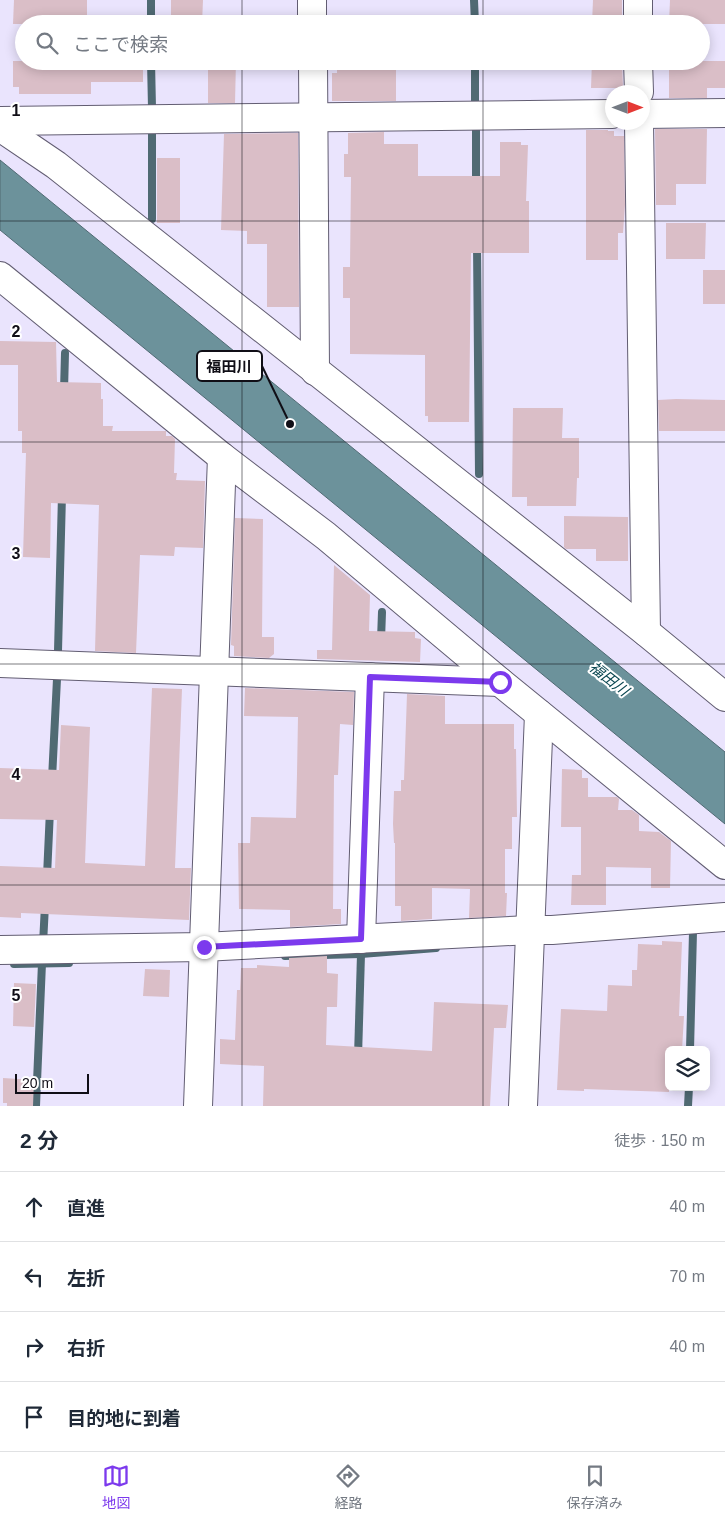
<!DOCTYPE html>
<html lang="ja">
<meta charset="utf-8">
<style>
body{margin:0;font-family:Arial,"Noto Sans JP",sans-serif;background:#f2f2f3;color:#1f2937}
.controls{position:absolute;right:15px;bottom:15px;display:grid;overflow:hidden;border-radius:8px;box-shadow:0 2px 12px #0003}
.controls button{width:45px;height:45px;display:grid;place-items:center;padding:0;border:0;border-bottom:1px solid #e0e1e3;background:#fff;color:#1f2937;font:25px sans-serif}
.compass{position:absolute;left:605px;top:85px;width:45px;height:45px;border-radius:50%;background:#fff;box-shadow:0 2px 12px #0003;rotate:90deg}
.scale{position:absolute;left:15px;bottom:12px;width:74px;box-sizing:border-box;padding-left:5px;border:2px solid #100e16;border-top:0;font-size:14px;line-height:18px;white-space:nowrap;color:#100e16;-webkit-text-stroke:4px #fff;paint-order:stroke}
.stop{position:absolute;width:15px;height:15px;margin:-11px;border:4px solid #7c3aed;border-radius:50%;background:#fff}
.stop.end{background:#7c3aed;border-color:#fff;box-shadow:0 1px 5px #0008}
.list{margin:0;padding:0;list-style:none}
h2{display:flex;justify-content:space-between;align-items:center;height:65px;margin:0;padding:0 20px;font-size:21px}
h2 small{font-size:16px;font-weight:400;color:#747a83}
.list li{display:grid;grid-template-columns:32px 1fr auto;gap:15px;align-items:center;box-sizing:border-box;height:70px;padding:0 20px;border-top:1px solid #e0e1e3}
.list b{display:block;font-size:19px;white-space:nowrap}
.list em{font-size:16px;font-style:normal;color:#747a83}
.icon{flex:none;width:28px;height:28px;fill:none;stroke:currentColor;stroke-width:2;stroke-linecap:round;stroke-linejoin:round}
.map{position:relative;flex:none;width:725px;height:1106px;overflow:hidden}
.search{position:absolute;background:#fff;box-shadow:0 2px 12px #0003;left:15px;right:15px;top:15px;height:55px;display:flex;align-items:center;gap:12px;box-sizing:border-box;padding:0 18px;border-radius:28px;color:#747a83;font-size:19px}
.sheet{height:345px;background:#fff}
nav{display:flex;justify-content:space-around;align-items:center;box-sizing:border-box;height:70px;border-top:1px solid #e0e1e3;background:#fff;font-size:14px;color:#747a83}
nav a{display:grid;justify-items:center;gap:2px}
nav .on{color:#7c3aed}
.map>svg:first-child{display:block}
</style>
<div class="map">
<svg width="725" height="1106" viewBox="0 0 725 1106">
<rect width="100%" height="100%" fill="#eae4fd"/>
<path fill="#6c929b" stroke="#506a73" d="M0 160 725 752V824L0 230Z"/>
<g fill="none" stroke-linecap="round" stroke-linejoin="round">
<g stroke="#506a73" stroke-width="8">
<path d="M151 0V24"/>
<path d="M474 0 475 24"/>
<path d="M151 61 152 108"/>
<path d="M475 61V102"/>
<path d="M476 129V185"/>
<path d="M152 133V219"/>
<path d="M477 244 479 474"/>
<path d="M64 391 65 353"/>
<path d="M381 640 382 612"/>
<path d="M58 651 62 495"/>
<path d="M52 779 57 679"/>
<path d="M47 876 50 810"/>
<path d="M43 944 45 905"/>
<path d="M285 956 361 954 436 948"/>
<path d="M14 964 69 963"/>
<path d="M690 1050 693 932"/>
<path d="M358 1057 361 954"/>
<path d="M36 1106 42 963"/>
<path d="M688 1106 689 1087"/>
</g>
</g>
<g fill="#dabec7">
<path d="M14 0H87V24H13Z"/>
<path d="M171 0H203L202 24H171Z"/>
<path d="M593 0H622V24H592Z"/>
<path d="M670 0H725V24H669Z"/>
<path d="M13 61H143V82H91V94H19V87H13Z"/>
<path d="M208 61H236L235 103H208Z"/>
<path d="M337 61H396V101H332V73H337Z"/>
<path d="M592 61H622L623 88H591Z"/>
<path d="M669 61H725V88H707V98H669Z"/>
<path d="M655 129H707L706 184H676V205H656Z"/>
<path d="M586 130H608V131H614V136H624L625 205 623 233H618V260H586Z"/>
<path d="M384 132V144H418V176H500V142H521V145H528L526 201H529V253H471L469 422H428V416H425V355L350 354V298H343V267H350L351 177H344V154H348V133Z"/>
<path d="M298 133 299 307H267V244H247V231L221 230 224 134Z"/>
<rect x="157" y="158" width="23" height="65"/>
<path d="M666 223H706L705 259H666Z"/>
<rect x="703" y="270" width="22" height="34"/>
<path d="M0 341 56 342 57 382 101 383V399H103V426H113L112 431H166V436H172L175 439 174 473H177L176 480 205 481 203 548 175 547 174 556 140 555 136 653 95 651 99 505 51 503 50 558 23 557 26 453H22V431H18V365H0Z"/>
<path d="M676 399 725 400V431H659L658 400Z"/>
<path d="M513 408H563L562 438H579V478H577L576 506H527V497H512Z"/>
<path d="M564 516 628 517V561H596V549H566L564 547Z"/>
<path d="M235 518 263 519 262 637H274V654L269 658 234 656V646L231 645Z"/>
<path d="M334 565 370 595 369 631 415 632V638L421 639 420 662 317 659V650H332Z"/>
<path d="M152 688 182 689 175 868H191L189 920 21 913V918L0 917V866L55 868 57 820 0 819V768L59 770 61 725 90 727 85 863 145 866Z"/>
<path d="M245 688 354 692 353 725 340 724 338 775H334L333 909H341V924L290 927V910L239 909 238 843H250L251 817 296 818 297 774 298 717 244 716Z"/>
<path d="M407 694 445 696V724H514V749H516L517 817H512V849H505V893H507L506 916 469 918 470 889 432 888V919L401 921V906H395V843H394L393 824 394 791H401V780H404Z"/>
<path d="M562 769 582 770V778H588V797H617L619 799 618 810H632L639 815V831L659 832 671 841 670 888H651V868L606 867V905H571L572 875H581V827H561Z"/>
<path d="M662 941 682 942 679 1016H684L682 1050H669V1092L584 1089V1091L557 1090 561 1009 607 1011 608 985 632 986V970H637L638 944 662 945Z"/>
<path d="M327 956V973L338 974 337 1007H327L326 1045 432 1051 434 1002 508 1005 506 1028H494L490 1106H263L264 1066 220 1064V1039L235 1040 237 990H240L241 968H257V965L289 967V958Z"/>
<path d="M145 969 170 970 169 997 143 996Z"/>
<path d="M14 983 36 984 34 1027 13 1026Z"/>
<path d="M3 1078 34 1080 33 1106H7V1103H3Z"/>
</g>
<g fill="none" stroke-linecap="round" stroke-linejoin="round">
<defs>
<g id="minor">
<path d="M312 0V24"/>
<path d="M638 0V24"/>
<path d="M313 61 315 371"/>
<path d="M638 61 639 92"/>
<path d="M642 114 725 113"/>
<path d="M0 121 612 114"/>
<path d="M639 122 646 632"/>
<path d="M0 127 56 165 646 632 725 697"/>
<path d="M0 276 222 457 326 536 500 682 725 865"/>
<path d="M0 663 500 682"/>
<path d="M361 939 370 677"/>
<path d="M0 950 203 947 530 930H552L725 917"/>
<path d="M198 1106 222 457"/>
<path d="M523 1106 539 714"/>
</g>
</defs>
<use href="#minor" stroke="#625d72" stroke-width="30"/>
<use href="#minor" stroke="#fff" stroke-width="28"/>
</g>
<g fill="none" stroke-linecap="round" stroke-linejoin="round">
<path stroke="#7c3aed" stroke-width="6" d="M204 947 361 939 370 677 500 682"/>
</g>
<path fill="none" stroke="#100e16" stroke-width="1" stroke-opacity="0.55" d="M242 0V24M483 0V24M242 61V1106M483 61V1106M0 221H725M0 442H725M0 664H725M0 885H725"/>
<g text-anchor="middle" stroke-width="4" stroke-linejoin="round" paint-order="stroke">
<g font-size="15" font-style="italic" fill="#0b4751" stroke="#fff">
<text transform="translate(609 679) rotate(38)" y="5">福田川</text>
</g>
</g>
<g font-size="16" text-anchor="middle" font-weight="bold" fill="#100e16" stroke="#fff" stroke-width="4" stroke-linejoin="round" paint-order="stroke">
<text x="16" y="116">1</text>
<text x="16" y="337">2</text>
<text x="16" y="559">3</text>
<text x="16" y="780">4</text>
<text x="16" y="1001">5</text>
</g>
<path fill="none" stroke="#100e16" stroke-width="2" d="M290 424L262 366"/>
<circle fill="#100e16" stroke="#fff" stroke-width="2" cx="290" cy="424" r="5"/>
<rect fill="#fff" stroke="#100e16" stroke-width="2" x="197" y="351" width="65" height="30" rx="5"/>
<g font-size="15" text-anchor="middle" font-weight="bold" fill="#100e16">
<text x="229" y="372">福田川</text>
</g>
</svg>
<div class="controls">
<button><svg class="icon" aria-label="layers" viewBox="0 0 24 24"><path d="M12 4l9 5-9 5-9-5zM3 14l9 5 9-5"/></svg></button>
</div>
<svg class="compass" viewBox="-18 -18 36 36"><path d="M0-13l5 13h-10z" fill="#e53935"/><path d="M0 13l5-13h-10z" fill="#747a83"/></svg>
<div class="scale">20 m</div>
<div class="stop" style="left:500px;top:682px"></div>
<div class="stop end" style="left:204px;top:947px"></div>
<div class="search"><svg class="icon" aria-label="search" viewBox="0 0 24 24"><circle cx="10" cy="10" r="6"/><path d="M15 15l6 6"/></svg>ここで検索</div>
</div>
<section class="sheet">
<h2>2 分<small>徒歩 · 150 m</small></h2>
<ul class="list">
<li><svg class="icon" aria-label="ahead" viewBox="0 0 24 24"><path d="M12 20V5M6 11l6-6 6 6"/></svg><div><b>直進</b></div><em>40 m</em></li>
<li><svg class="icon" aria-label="left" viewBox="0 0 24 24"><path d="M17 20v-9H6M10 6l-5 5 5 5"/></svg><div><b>左折</b></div><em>70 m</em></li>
<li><svg class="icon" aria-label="right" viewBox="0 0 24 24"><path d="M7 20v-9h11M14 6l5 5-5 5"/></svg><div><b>右折</b></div><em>40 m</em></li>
<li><svg class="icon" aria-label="arrive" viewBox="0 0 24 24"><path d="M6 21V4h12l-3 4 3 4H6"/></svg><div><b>目的地に到着</b></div></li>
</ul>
</section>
<nav>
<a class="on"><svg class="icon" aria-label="map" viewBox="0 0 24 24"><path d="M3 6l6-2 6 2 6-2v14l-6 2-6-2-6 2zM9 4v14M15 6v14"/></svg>地図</a>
<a><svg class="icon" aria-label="directions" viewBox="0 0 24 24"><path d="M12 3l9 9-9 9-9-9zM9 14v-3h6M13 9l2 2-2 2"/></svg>経路</a>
<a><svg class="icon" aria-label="saved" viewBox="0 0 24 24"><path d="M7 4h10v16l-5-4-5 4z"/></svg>保存済み</a>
</nav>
